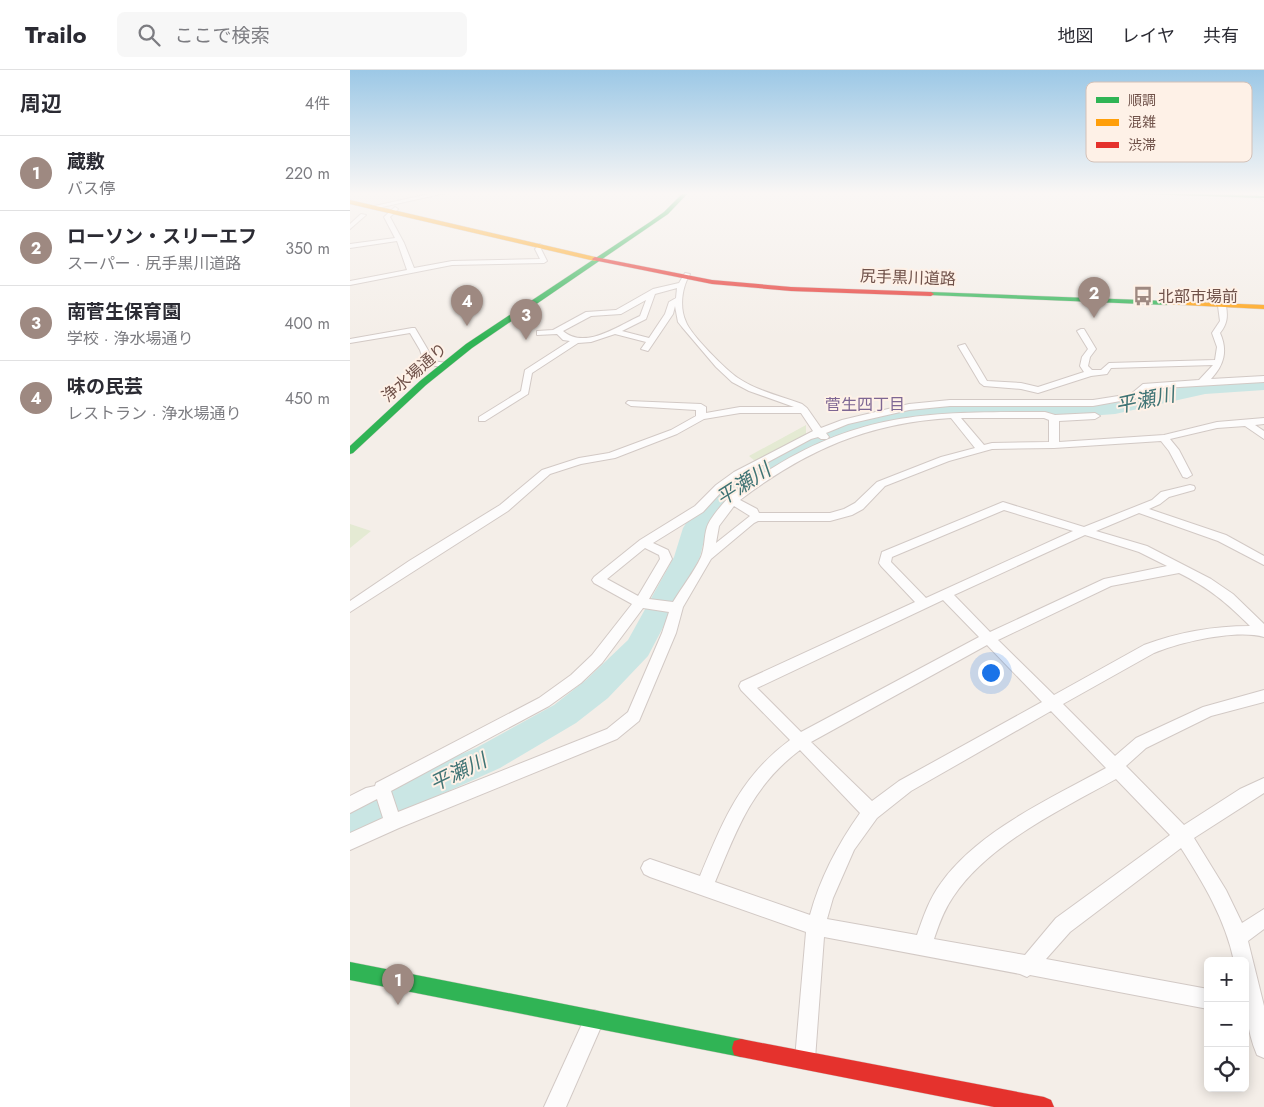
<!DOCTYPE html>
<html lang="ja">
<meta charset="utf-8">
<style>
body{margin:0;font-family:Jost,"Noto Sans JP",sans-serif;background:#f7f7f7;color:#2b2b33}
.controls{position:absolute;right:15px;bottom:15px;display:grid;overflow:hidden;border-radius:8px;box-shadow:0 2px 12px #0003}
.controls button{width:45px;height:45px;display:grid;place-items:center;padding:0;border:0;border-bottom:1px solid #e1e1e2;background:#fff;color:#2b2b33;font:25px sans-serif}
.you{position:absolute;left:640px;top:602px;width:18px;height:18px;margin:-12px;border:4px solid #fff;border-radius:50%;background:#1a73e8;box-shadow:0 0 0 8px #1a73e833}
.badge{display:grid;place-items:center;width:32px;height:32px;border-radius:50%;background:#9e8981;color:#fff;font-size:16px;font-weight:700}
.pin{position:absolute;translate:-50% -41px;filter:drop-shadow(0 1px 2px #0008)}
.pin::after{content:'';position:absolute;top:26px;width:18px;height:15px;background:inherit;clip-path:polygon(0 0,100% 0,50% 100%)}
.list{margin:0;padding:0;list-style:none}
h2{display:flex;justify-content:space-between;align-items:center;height:65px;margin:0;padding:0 20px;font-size:21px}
h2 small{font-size:16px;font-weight:400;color:#7c7c81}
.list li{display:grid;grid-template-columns:32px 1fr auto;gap:15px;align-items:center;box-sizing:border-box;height:75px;padding:0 20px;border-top:1px solid #e1e1e2}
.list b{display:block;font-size:19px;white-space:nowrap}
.list p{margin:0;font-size:16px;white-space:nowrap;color:#7c7c81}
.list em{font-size:16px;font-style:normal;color:#7c7c81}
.icon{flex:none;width:28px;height:28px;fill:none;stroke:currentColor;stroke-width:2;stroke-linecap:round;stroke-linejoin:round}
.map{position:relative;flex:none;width:914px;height:1037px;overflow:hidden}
header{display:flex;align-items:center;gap:30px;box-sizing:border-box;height:70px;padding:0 25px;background:#fff;border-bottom:1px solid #e1e1e2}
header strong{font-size:24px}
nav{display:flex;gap:28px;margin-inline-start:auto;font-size:18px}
.search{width:350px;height:45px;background:#f7f7f7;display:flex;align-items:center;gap:12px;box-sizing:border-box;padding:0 18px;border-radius:8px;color:#7c7c81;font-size:19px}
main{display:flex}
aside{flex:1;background:#fff}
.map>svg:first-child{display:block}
</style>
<header>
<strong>Trailo</strong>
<div class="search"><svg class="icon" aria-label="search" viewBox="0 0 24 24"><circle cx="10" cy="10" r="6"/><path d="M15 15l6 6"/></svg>ここで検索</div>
<nav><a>地図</a><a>レイヤ</a><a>共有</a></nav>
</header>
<main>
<aside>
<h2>周辺<small>4件</small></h2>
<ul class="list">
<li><span class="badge">1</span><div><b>蔵敷</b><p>バス停</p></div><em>220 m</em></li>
<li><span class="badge">2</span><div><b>ローソン・スリーエフ</b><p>スーパー · 尻手黒川道路</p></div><em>350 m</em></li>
<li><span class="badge">3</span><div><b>南菅生保育園</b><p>学校 · 浄水場通り</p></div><em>400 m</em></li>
<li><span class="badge">4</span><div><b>味の民芸</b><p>レストラン · 浄水場通り</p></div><em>450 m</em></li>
</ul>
</aside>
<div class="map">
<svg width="914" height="1037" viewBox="0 0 914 1037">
<rect width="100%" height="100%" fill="#f4eee8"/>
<g fill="#e4ead3">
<path d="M456 355V365L405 391 399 386Z"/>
<path d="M0 454 21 461 0 478Z"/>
</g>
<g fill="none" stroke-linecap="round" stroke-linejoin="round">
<path fill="#cae6e4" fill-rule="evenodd" d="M914 308V320L855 324 765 344 711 348 597 347 545 352 504 362 480 373 417 406 382 428 366 443 357 458 350 487 298 586 258 628 226 653 150 698 83 728 0 771V736L59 706 126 678 204 635 236 610 278 570 324 487 333 458 349 433 366 418 401 396 466 365 490 354 545 340 597 335 711 336 765 332 855 312Z"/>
<defs>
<g id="street">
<path d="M88 122H100L23 139 20 137Z"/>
<path d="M905 122H910L914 126V131Z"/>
<path d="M45 137 48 139 40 147 54 173 64 198 102 191 190 189 185 179 190 174 193 176 191 179 197 191 194 193 102 195 0 215V211L57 200 47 171 0 178V174L45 168 34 147Z"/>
<path d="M11 144 16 145 0 159V154Z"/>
<path d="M335 203 340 204C332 217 329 237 336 252 341 265 376 300 388 308 407 321 431 326 452 334L457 338 471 358 492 350 559 334 600 330H743L781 324 793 314 849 310 863 295 761 298 757 304 741 306 688 323 671 319 634 316 630 313 608 276 615 274 637 311 671 313 688 317 734 302 730 296 732 287 738 279 727 261 731 259H734L746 279 740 287 738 296 742 300H751L759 293 865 290 867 277 862 263 870 251 868 236 872 234 876 236C878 247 877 254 870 263 878 281 874 295 861 309L914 306V312L796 319 787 328 743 336H600L559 340 498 354 476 363 479 367 477 369H471L468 367 461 369 392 406 374 419 353 442 303 473 318 480 322 489 299 529 323 532C332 517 344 502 351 487 355 477 354 466 357 457 360 448 371 436 377 429 389 416 409 406 424 397 517 340 590 342 695 342L705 345 745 343 750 346 745 349 709 351V372L814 365 867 352 914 348V354L905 355 914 361V369L895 356 867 358 820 369 829 380 842 405 837 408 833 407 819 381 811 371 704 378 642 379 599 391 535 416 513 439 502 445 480 451H408L404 453 361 489 333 537 326 563 289 651 267 669 49 758 0 780V763L33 748 27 729 0 743V726L16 718 25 716 26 713 189 628 221 605 242 585 282 534 244 513 242 510 244 507 290 470 345 436 366 415 384 402 463 361 451 343H390L354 349 327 364 265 388 231 394 200 404 158 441 0 542V531L59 491 150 435 192 400 229 388 259 383 321 360 346 346V340L281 336 276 333 278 331 351 334 356 337V343L390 337H444L399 321 382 312 366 297 332 257 328 252 325 236 323 244 298 281 291 279 296 272 265 264 241 272 228 273 182 303 178 324 135 351H129V347L171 321 175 300 220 271 213 270 207 264 187 265V261L203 260 236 242 266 240 303 219 329 213ZM327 218 326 228 319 232 315 244 299 268 272 261 296 249 305 224ZM296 230 290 246C268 256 235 280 213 261L241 246 271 244ZM601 348 625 378 591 387 527 412 505 433 494 439 480 443H409L407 439 390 430C456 380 518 353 601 348ZM611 348H694L699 350V372L642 373 634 375ZM384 436 400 446 366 473 369 456ZM295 478 309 485 310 489 288 526 257 509ZM293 538 319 542 312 563 278 642 257 659 48 742 41 721 199 636 231 613 252 593Z"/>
<path d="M62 258H65L78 280 82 291 97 293V297L75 295 70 280 60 263 0 273V269Z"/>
<path d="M840 415 844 416 845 418 844 420 819 427 810 434 799 439 876 465 914 486V495L868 471 789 443 746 461 797 476 861 509 883 524 914 554V567C886 559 831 572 804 583L713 634 765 686 786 668 853 637 914 620V632L861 646 796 678 776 696 834 755 890 719 914 708V723L844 768 876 820 892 853 914 839V859L898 871 914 936V988L907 985C894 955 895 923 895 891H884C875 849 854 814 831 778L720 862 696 889 858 919V939L680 905 677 907 670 904 474 867 465 989 462 996 455 999 448 996 445 989 456 862 300 807 294 804 291 798 294 792 300 789 350 806C373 751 390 707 440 670L391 620 389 616 391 612 565 532 531 496 529 493 532 482 653 432 734 457 802 430 811 422ZM654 440 723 461 576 528 541 492 542 487ZM735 465 789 482 817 496 754 509 640 562 604 525ZM829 503C859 518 876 532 900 556 863 556 829 562 794 575L704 625 648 570 761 516ZM593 530 629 567 451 662 407 618ZM637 575 692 632 549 711 522 731 461 672ZM701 641 756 698C701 728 628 761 591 813 579 829 573 848 567 865L477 849 483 828 504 780 527 748 561 721ZM450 680 510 743C488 774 470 808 460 845L365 812C387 759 402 716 450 680ZM766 709 820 765 706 848 675 885 584 869C589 854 594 840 603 827 638 774 712 739 766 709Z"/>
<path d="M244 940 251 943 254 950 216 1037H194L237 943Z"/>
</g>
<g id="fast">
<path d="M334 122H339L318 144 122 278 76 315 3 383 0 384V376L70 311 116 274 300 152 314 142Z"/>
<path d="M765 122 914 126V128L767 123Z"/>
<path d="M581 222 817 231 820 233 817 235 579 225 578 224Z"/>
<path d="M0 892 391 969 398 971 400 978 398 985 391 987 0 910Z"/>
</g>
<g id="slow">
<path d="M0 130 245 187 248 189 245 191 0 134Z"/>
<path d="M817 231 914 235V239L815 234V232Z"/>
</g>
<g id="jam">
<path d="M245 187 362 210 441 217 581 222 584 224 581 226 441 221 362 214 243 190 242 189Z"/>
<path d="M391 969 694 1027 701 1030 704 1037H644L391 987 384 985 382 978 384 971Z"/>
</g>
</defs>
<use href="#street" stroke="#d2c9c5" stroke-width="2"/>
<use href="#fast" stroke="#d3c9c4" stroke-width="1"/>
<use href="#slow" stroke="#d3c9c4" stroke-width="1"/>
<use href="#jam" stroke="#d3c9c4" stroke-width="1"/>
<use href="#street" fill="#fdfcfc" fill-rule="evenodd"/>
<use href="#fast" fill="#30b455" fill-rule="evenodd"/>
<use href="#slow" fill="#ff9f0a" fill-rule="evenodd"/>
<use href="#jam" fill="#e5322d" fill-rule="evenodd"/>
</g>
<linearGradient id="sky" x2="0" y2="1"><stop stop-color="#9cc8e6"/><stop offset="0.46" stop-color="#faf7f5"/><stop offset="1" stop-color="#faf7f5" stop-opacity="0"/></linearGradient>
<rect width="914" height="268" fill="url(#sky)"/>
<defs>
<symbol id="bus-bare" viewBox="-9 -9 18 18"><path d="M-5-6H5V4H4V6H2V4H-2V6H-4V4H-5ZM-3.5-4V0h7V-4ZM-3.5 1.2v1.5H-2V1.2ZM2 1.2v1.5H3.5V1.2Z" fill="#9e8981" stroke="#fef1e7" stroke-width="2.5" paint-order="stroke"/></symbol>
</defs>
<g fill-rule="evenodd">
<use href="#bus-bare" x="779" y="212" width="28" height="28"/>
</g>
<g text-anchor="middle" stroke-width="4" stroke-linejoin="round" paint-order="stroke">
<g font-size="16" fill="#70524a" stroke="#fef1e7">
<text transform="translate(558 207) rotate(2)" y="6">尻手黒川道路</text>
<text transform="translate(64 302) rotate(-41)" y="6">浄水場通り</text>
</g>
<g font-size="16" fill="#70524a" stroke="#fef1e7" text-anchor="start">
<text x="808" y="232">北部市場前</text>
</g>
<g font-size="16" fill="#7d6693" stroke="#fef1e7">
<text x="515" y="340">菅生四丁目</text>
</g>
<g font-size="20" font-style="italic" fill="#407475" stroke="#fef1e7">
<text transform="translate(795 330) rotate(-12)" y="7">平瀬川</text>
<text transform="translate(393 414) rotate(-33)" y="7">平瀬川</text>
<text transform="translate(108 702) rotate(-26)" y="7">平瀬川</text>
</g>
</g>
<rect x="736" y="12" width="166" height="80" rx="8" fill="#fef1e7" stroke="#d3c1b8" stroke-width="1"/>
<rect x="746" y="27" width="23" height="6" fill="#30b455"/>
<rect x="746" y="49" width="23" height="7" fill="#ff9f0a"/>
<rect x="746" y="72" width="23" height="6" fill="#e5322d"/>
<g font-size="14" fill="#70524a">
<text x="778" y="35">順調</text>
<text x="778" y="57">混雑</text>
<text x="778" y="80">渋滞</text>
</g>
</svg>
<div class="controls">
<button>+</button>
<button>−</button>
<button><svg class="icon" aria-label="locate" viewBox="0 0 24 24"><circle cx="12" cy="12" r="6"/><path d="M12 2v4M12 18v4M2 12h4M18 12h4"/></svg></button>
</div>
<div class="you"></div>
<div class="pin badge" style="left:48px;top:935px">1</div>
<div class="pin badge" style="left:744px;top:248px">2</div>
<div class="pin badge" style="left:176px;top:270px">3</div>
<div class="pin badge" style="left:117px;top:256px">4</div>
</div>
</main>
